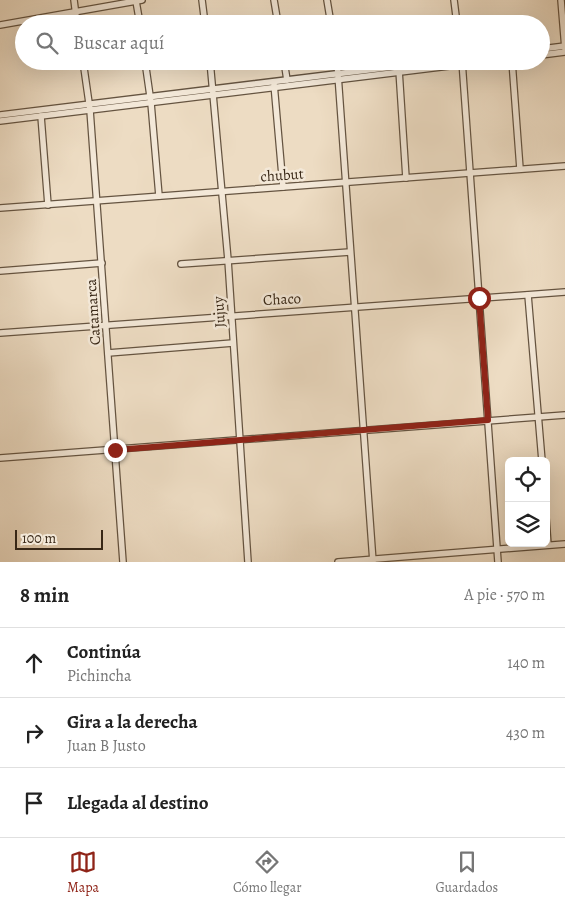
<!DOCTYPE html>
<html lang="es">
<meta charset="utf-8">
<style>
body{margin:0;font-family:Alegreya,serif;background:#f2f2f2;color:#222}
.controls{position:absolute;right:15px;bottom:15px;display:grid;overflow:hidden;border-radius:8px;box-shadow:0 5px 20px #0002}
.controls button{width:45px;height:45px;display:grid;place-items:center;padding:0;border:0;border-bottom:1px solid #e0e0e0;background:#fff;color:#222;font:25px sans-serif}
.scale{position:absolute;left:15px;bottom:12px;width:88px;box-sizing:border-box;padding-left:5px;border:2px solid #382716;border-top:0;font-size:14px;line-height:18px;white-space:nowrap;color:#382716;-webkit-text-stroke:4px #f3e8d8;paint-order:stroke}
.stop{position:absolute;width:15px;height:15px;margin:-11px;border:4px solid #8f2418;border-radius:50%;background:#fff}
.stop.end{background:#8f2418;border-color:#fff;box-shadow:0 1px 5px #0008}
.list{margin:0;padding:0;list-style:none}
h2{display:flex;justify-content:space-between;align-items:center;height:65px;margin:0;padding:0 20px;font-size:21px}
h2 small{font-size:16px;font-weight:400;color:#767676}
.list li{display:grid;grid-template-columns:32px 1fr auto;gap:15px;align-items:center;box-sizing:border-box;height:70px;padding:0 20px;border-top:1px solid #e0e0e0}
.list b{display:block;font-size:19px;white-space:nowrap}
.list p{margin:0;font-size:16px;white-space:nowrap;color:#767676}
.list em{font-size:16px;font-style:normal;color:#767676}
.icon{flex:none;width:28px;height:28px;fill:none;stroke:currentColor;stroke-width:2;stroke-linecap:round;stroke-linejoin:round}
.map{position:relative;flex:none;width:565px;height:562px;overflow:hidden}
.search{position:absolute;background:#fff;box-shadow:0 5px 20px #0002;left:15px;right:15px;top:15px;height:55px;display:flex;align-items:center;gap:12px;box-sizing:border-box;padding:0 18px;border-radius:28px;color:#767676;font-size:19px}
.sheet{height:275px;background:#fff}
nav{display:flex;justify-content:space-around;align-items:center;box-sizing:border-box;height:70px;border-top:1px solid #e0e0e0;background:#fff;font-size:14px;color:#767676}
nav a{display:grid;justify-items:center;gap:2px}
nav .on{color:#8f2418}
.map>svg:first-child{display:block}
</style>
<div class="map">
<svg width="565" height="562" viewBox="0 0 565 562">
<rect width="100%" height="100%" fill="#eddcc3"/>
<filter id="stains"><feTurbulence type="fractalNoise" baseFrequency=".004" numOctaves="4"/><feColorMatrix values="0 0 0 0 .2 0 0 0 0 .09 0 0 0 0 .02 0 0 0 .5 -.17"/></filter>
<radialGradient id="worn" r=".72"><stop offset=".6" stop-color="#630" stop-opacity="0"/><stop offset="1" stop-color="#630" stop-opacity=".3"/></radialGradient>
<g fill="none" stroke-linecap="round" stroke-linejoin="round">
<defs>
<g id="minor">
<path d="M74 0 77 24"/>
<path d="M202 0 205 24"/>
<path d="M274 0 278 24"/>
<path d="M327 0 331 24"/>
<path d="M454 0 457 24"/>
<path d="M561 0 565 49"/>
<path d="M136 1 140 24"/>
<path d="M0 25 142 0"/>
<path d="M541 49 565 46"/>
<path d="M541 55 565 52"/>
<path d="M83 61 90 110 123 562"/>
<path d="M145 61 151 103 159 196"/>
<path d="M210 61 228 260 248 562"/>
<path d="M284 61 287 80"/>
<path d="M337 61 373 562"/>
<path d="M462 61 498 562"/>
<path d="M512 61 520 169"/>
<path d="M399 70 406 178"/>
<path d="M274 84 283 187"/>
<path d="M0 115 441 61"/>
<path d="M41 116 48 205"/>
<path d="M0 121 490 61"/>
<path d="M0 208 565 166"/>
<path d="M181 264 350 252"/>
<path d="M0 271 102 263"/>
<path d="M528 295 542 461"/>
<path d="M0 333 565 292"/>
<path d="M108 353 233 343"/>
<path d="M0 458 565 415"/>
<path d="M546 518 548 545"/>
<path d="M338 562 565 544"/>
</g>
</defs>
<use href="#minor" stroke="#655441" stroke-width="8"/>
<use href="#minor" stroke="#f3e8d8" stroke-width="5.5"/>
</g>
<g fill="none" stroke-linecap="round" stroke-linejoin="round">
<path stroke="#8f2418" stroke-width="6" d="M115 450 488 420 479 298"/>
</g>
<g text-anchor="middle" stroke-width="5" stroke-linejoin="round" paint-order="stroke">
<g font-size="15" fill="#382716" stroke="#f3e8d8">
<text transform="translate(282 175) rotate(-4)" y="5">chubut</text>
<text transform="translate(282 299) rotate(-3)" y="5">Chaco</text>
<text transform="translate(93 312) rotate(-94)" y="5">Catamarca</text>
<text transform="translate(219 312) rotate(-94)" y="5">Jujuy</text>
</g>
</g>
<rect width="100%" height="100%" filter="url(#stains)"/>
<rect width="100%" height="100%" fill="url(#worn)"/>
</svg>
<div class="controls">
<button><svg class="icon" aria-label="locate" viewBox="0 0 24 24"><circle cx="12" cy="12" r="6"/><path d="M12 2v4M12 18v4M2 12h4M18 12h4"/></svg></button>
<button><svg class="icon" aria-label="layers" viewBox="0 0 24 24"><path d="M12 4l9 5-9 5-9-5zM3 14l9 5 9-5"/></svg></button>
</div>
<div class="scale">100 m</div>
<div class="stop" style="left:479px;top:298px"></div>
<div class="stop end" style="left:115px;top:450px"></div>
<div class="search"><svg class="icon" aria-label="search" viewBox="0 0 24 24"><circle cx="10" cy="10" r="6"/><path d="M15 15l6 6"/></svg>Buscar aquí</div>
</div>
<section class="sheet">
<h2>8 min<small>A pie · 570 m</small></h2>
<ul class="list">
<li><svg class="icon" aria-label="ahead" viewBox="0 0 24 24"><path d="M12 20V5M6 11l6-6 6 6"/></svg><div><b>Continúa</b><p>Pichincha</p></div><em>140 m</em></li>
<li><svg class="icon" aria-label="right" viewBox="0 0 24 24"><path d="M7 20v-9h11M14 6l5 5-5 5"/></svg><div><b>Gira a la derecha</b><p>Juan B Justo</p></div><em>430 m</em></li>
<li><svg class="icon" aria-label="arrive" viewBox="0 0 24 24"><path d="M6 21V4h12l-3 4 3 4H6"/></svg><div><b>Llegada al destino</b></div></li>
</ul>
</section>
<nav>
<a class="on"><svg class="icon" aria-label="map" viewBox="0 0 24 24"><path d="M3 6l6-2 6 2 6-2v14l-6 2-6-2-6 2zM9 4v14M15 6v14"/></svg>Mapa</a>
<a><svg class="icon" aria-label="directions" viewBox="0 0 24 24"><path d="M12 3l9 9-9 9-9-9zM9 14v-3h6M13 9l2 2-2 2"/></svg>Cómo llegar</a>
<a><svg class="icon" aria-label="saved" viewBox="0 0 24 24"><path d="M7 4h10v16l-5-4-5 4z"/></svg>Guardados</a>
</nav>
